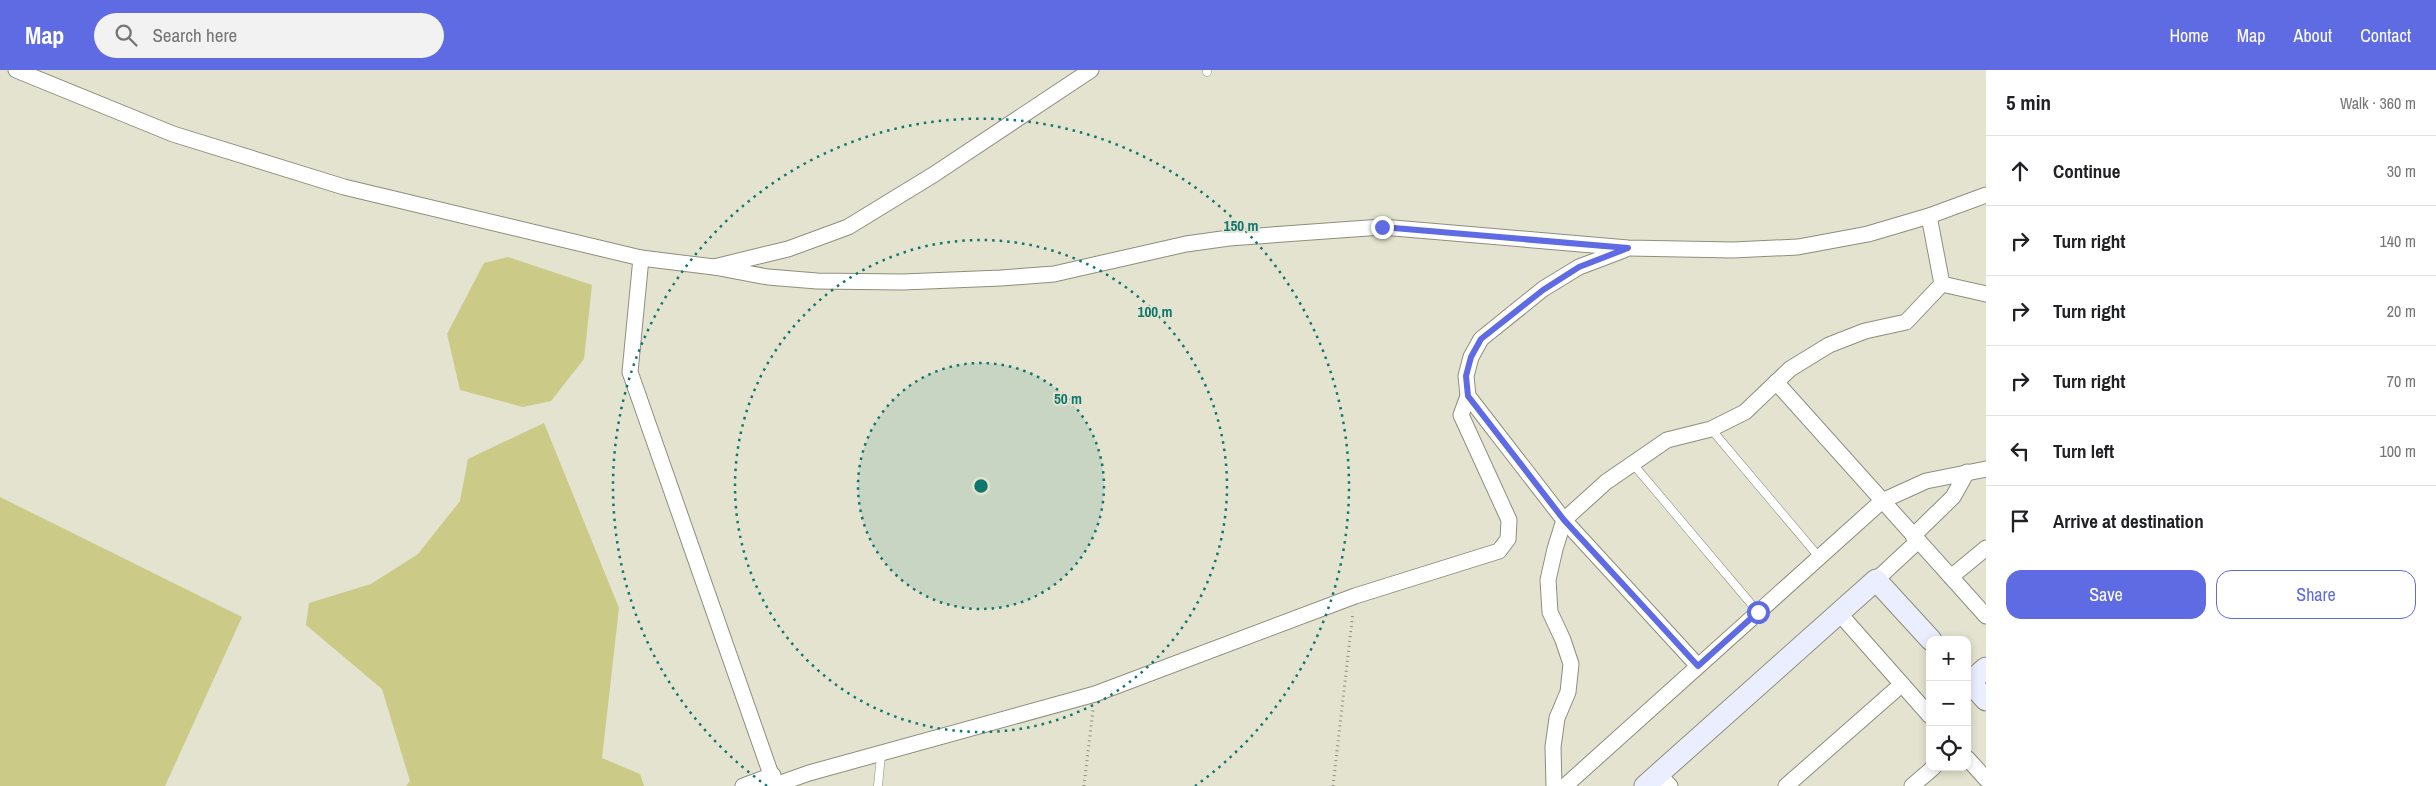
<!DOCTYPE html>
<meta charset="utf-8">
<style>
body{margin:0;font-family:"Archivo Narrow",sans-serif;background:#f2f2f2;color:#202124}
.controls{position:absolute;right:15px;bottom:15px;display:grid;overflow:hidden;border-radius:10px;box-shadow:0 2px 8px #0003}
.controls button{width:45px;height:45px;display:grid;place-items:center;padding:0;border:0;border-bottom:1px solid #e0e0e0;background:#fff;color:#202124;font:25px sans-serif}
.stop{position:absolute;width:15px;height:15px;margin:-11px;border:4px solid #5f6be3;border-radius:50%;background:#fff}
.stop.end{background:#5f6be3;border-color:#fff;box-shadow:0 1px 5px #0008}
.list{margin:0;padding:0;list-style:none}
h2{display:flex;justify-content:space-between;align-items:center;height:65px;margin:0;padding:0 20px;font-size:21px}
h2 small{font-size:16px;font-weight:400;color:#757577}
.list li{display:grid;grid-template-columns:32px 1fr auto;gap:15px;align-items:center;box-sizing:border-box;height:70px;padding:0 20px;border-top:1px solid #e0e0e0}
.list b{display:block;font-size:19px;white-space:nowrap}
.list em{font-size:16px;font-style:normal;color:#757577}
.actions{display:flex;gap:10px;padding:15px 20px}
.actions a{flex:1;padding:11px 0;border:1px solid #5f6be3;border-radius:15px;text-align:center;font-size:18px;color:#5f6be3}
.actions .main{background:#5f6be3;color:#fff}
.icon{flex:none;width:28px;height:28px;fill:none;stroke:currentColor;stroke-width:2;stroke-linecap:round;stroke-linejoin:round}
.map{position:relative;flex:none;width:1986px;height:716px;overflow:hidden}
header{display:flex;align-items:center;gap:30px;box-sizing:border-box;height:70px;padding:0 25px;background:#5f6be3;color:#fff}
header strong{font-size:24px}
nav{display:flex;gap:28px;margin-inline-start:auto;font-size:18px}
.search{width:350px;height:45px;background:#f2f2f2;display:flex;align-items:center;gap:12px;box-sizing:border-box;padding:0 18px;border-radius:28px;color:#757577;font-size:19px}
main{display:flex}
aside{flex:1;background:#fff}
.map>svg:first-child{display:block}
</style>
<header>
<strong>Map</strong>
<div class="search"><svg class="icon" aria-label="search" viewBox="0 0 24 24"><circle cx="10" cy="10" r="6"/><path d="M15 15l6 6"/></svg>Search here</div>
<nav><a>Home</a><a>Map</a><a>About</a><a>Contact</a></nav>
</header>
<main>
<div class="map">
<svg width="1986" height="716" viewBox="0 0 1986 716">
<rect width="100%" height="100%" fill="#e3e3d0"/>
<g fill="#cbca86">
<path d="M508 187 592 215 584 289 551 331 523 337 460 320 447 264 484 193Z"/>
<path d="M544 353 619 538 602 688 640 704 644 716H406L410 711 382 619 306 555 309 533 371 514 418 484 460 431 468 389Z"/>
<path d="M0 427 242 547 165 716H0Z"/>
</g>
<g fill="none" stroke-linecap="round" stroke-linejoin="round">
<defs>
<g id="lane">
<path d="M1207 0V2"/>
<path d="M1711 359 1819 487"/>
<path d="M1633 394 1758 542"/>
<path d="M878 716 881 685"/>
</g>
<g id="street">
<path d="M16 0 173 64 344 117 641 188 714 197 788 179 848 157 933 105 1091 0"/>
<path d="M1624 180 1579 197 1543 219 1481 269 1471 287 1466 306 1468 326 1564 450 1698 596"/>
<path d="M641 188 630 302 775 716"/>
<path d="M714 197 768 207 817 211 903 212 1001 208 1054 204 1186 174 1229 168 1382 157 1628 178 1733 180 1798 177 1868 164 1929 146 1986 125"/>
<path d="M1942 214 1986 224"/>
<path d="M1776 312 1986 546"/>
<path d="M1913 466 1953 427 1967 402"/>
<path d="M1951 507 1986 478"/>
<path d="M1876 510 1918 471"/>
<path d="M1839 543 1930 646"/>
<path d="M1967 688 1986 709"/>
<path d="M1659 704 1670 716"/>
<path d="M775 715 809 703 1095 624 1355 526 1499 481 1508 469 1509 450 1461 345 1468 326"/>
<path d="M743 716 773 705"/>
<path d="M1554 716 1553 677 1557 648 1568 622 1571 594 1563 570 1550 542 1548 510 1555 479 1564 450 1606 412 1667 370 1711 359 1745 342 1790 299 1829 275 1865 261 1906 252 1942 214 1929 146"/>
<path d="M1565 716 1882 431 1926 411 1986 399"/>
<path d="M1786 716 1902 614"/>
<path d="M1912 716 1934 697"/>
</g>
<g id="secondary">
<path d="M1967 609 1986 630"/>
<path d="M1970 612 1986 598"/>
<path d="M1645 716 1876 510 1931 570"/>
</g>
</defs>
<use href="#lane" stroke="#8e8e7d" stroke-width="9"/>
<use href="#street" stroke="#8e8e7d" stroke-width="17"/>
<use href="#secondary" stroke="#8e8e7d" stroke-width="23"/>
<g stroke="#8f8f82" stroke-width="3" stroke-dasharray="1 4" stroke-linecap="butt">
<path d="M1084 716 1093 640"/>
<path d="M1333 716 1353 542"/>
</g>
<use href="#lane" stroke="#fff" stroke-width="8"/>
<use href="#street" stroke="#fff" stroke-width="15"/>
<use href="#secondary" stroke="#eaeeff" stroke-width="21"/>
</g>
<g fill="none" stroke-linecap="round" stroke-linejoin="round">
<path stroke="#5f6be3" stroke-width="6" d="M1382 157 1628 178 1579 197 1543 220 1481 269 1471 287 1466 306 1468 326 1564 450 1698 596 1758 542"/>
</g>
<circle cx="981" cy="416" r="123" fill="#0f766e" fill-opacity=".12"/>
<g fill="none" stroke="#0f766e" stroke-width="2.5" stroke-dasharray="2.5 5">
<circle cx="981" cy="416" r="123"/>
<circle cx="981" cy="416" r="246"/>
<path d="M767 716A368 368 0 1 1 1195 716"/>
</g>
<circle cx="981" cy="416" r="8" fill="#0f766e" stroke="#e3e3d0" stroke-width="2.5"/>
<g font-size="15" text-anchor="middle" font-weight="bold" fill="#0f766e" stroke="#e3e3d0" stroke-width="4" stroke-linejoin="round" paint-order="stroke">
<text x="1241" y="161">150 m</text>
<text x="1155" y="247">100 m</text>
<text x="1068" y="334">50 m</text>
</g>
</svg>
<div class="controls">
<button>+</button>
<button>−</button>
<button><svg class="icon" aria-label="locate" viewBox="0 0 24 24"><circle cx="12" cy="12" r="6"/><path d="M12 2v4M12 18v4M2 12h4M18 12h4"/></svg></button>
</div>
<div class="stop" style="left:1758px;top:542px"></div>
<div class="stop end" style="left:1382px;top:157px"></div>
</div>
<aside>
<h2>5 min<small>Walk · 360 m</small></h2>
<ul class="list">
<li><svg class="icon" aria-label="ahead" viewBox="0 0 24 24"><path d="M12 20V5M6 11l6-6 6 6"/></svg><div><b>Continue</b></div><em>30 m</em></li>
<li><svg class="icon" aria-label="right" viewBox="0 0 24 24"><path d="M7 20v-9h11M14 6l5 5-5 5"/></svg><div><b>Turn right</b></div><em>140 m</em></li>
<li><svg class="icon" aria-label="right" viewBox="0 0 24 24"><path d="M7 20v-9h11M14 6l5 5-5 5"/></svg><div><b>Turn right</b></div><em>20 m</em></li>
<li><svg class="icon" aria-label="right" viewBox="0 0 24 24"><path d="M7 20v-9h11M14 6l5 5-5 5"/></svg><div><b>Turn right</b></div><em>70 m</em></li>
<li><svg class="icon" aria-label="left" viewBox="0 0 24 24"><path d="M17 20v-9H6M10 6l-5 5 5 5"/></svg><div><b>Turn left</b></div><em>100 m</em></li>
<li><svg class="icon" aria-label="arrive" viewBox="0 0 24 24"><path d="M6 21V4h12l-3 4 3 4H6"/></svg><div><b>Arrive at destination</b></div></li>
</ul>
<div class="actions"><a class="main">Save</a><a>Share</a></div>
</aside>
</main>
